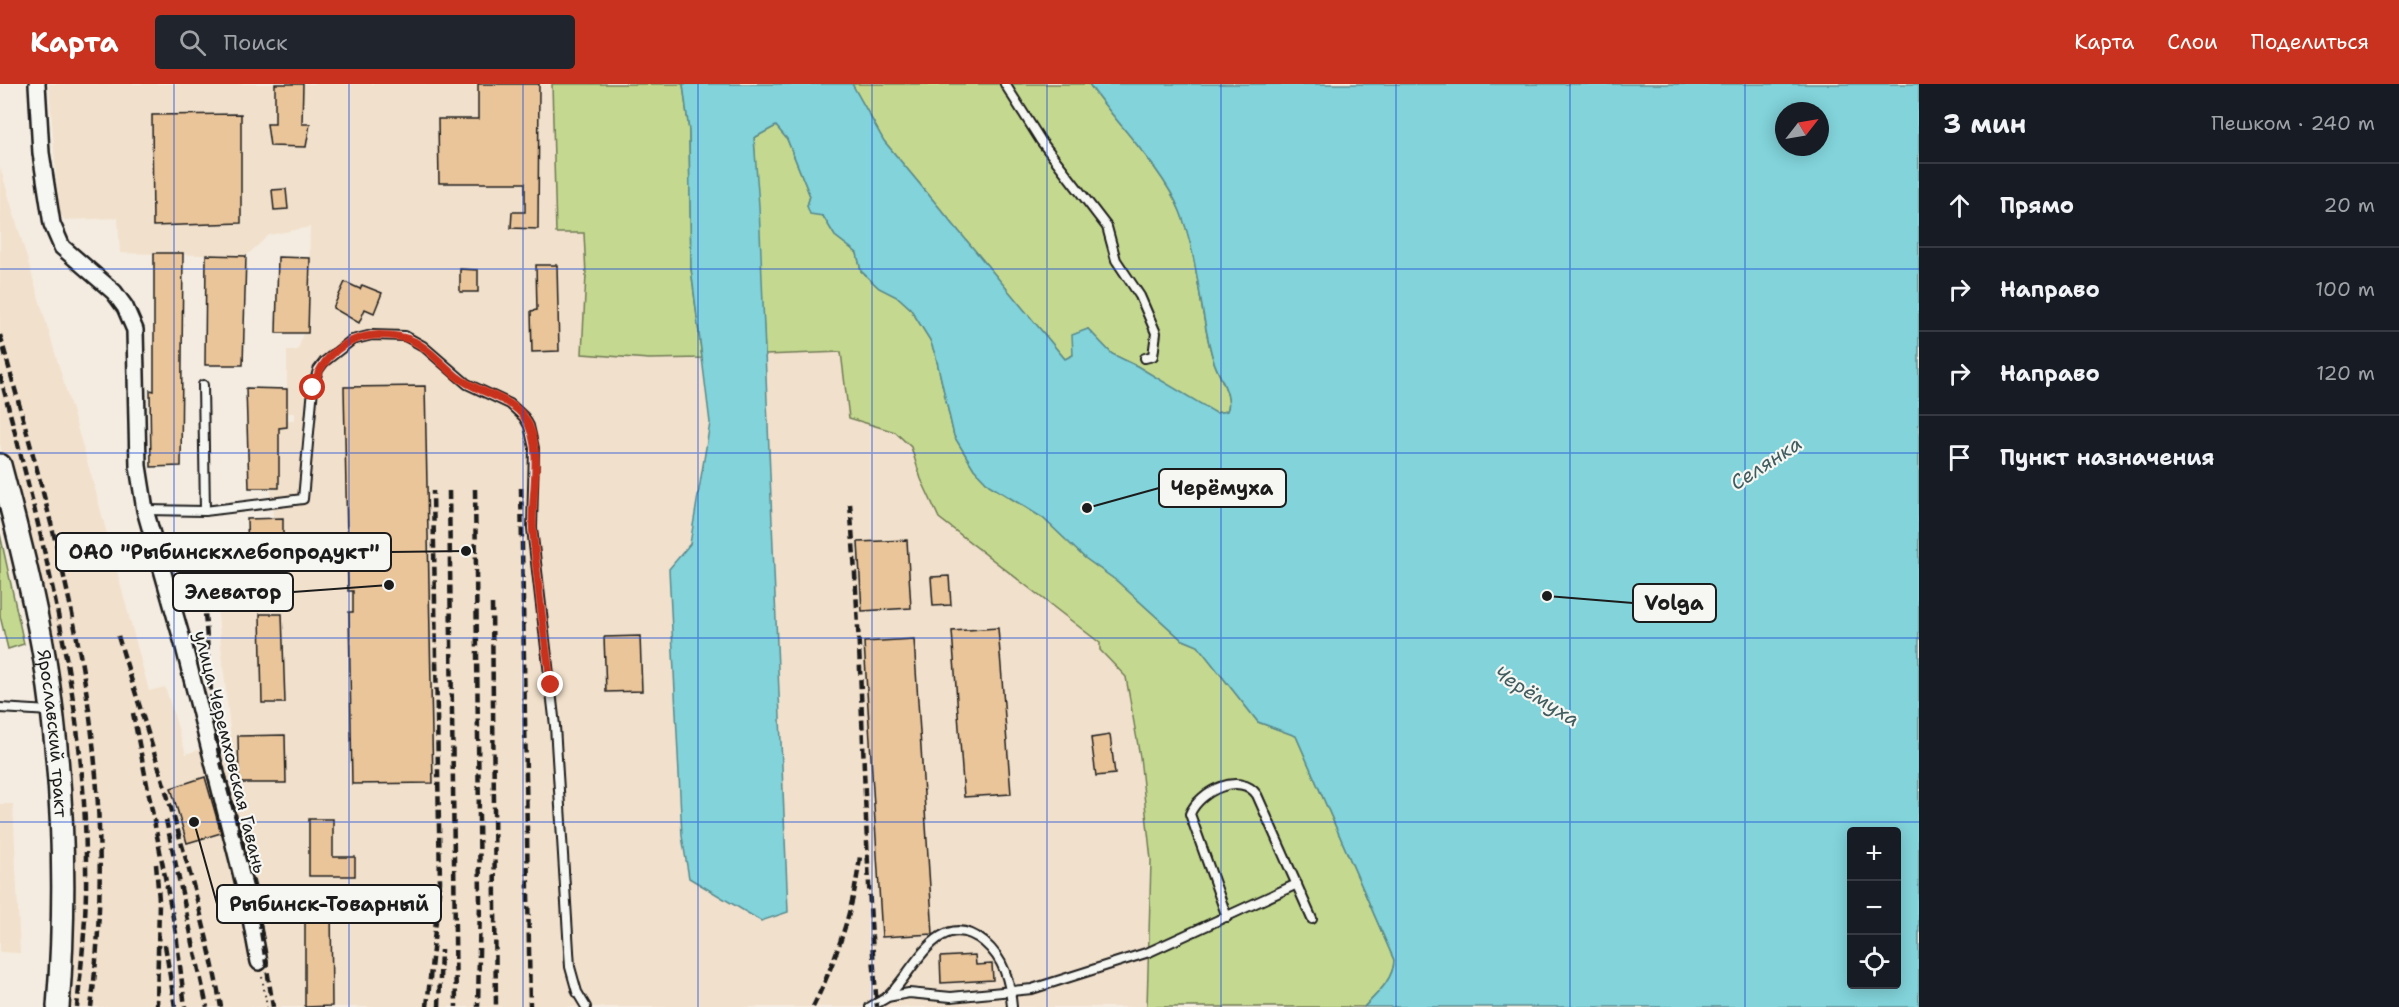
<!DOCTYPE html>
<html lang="ru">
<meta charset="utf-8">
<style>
body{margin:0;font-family:"Shantell Sans",sans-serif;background:#20242c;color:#f1f3f6}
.controls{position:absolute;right:18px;bottom:18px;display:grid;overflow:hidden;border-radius:6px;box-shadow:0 3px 15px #0003}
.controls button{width:54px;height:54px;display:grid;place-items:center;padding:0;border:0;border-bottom:2px solid #363941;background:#171b24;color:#f1f3f6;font:30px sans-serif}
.compass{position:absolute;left:1775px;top:18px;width:54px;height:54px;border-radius:50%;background:#171b24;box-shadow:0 3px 15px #0003;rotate:59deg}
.stop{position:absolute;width:18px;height:18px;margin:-14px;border:4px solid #c8321e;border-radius:50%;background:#fff}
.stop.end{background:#c8321e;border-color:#fff;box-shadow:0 2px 6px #0008}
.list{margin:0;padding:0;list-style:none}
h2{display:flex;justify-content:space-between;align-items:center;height:78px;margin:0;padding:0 24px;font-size:26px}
h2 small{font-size:20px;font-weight:400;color:#9ea1a6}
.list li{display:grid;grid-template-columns:39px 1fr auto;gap:18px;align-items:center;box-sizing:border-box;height:84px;padding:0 24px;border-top:2px solid #363941}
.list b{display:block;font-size:22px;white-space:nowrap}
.list em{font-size:20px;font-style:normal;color:#9ea1a6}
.icon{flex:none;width:33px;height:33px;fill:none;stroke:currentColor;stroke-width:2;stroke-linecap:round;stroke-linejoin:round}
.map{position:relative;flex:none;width:1919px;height:923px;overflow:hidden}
header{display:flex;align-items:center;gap:36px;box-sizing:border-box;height:84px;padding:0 30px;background:#c8321e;color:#fff}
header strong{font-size:28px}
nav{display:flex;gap:33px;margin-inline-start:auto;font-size:21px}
.search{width:420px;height:54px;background:#20242c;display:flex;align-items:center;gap:15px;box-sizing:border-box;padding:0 21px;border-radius:6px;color:#9ea1a6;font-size:22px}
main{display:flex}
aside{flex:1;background:#171b24}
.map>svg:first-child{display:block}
</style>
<header>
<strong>Карта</strong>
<div class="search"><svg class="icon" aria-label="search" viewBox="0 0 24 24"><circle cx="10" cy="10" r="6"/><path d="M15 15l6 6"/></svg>Поиск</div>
<nav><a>Карта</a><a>Слои</a><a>Поделиться</a></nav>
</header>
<main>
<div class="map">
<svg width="1919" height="923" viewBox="0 0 1919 923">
<rect width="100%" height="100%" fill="#f4ece0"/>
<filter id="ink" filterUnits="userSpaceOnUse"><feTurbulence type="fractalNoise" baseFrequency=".0167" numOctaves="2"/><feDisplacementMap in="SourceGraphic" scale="12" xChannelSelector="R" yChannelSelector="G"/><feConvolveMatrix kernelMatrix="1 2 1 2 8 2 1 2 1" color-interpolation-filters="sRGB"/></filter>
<g filter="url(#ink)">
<g fill="#f1e0cb">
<path d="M49 0H552L556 149H584L586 191 582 269 649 275 702 274 710 339 690 460 669 485 788 827 765 271 841 268 849 334 895 348 911 363 921 395 1100 559V566L1126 593 1150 746 1147 923H67L30 472 0 360V83L92 394 149 607 165 603 186 670 231 655 212 475 248 474 247 435 273 434 271 404H279V344L286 337 295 336V329H287V267L298 266 303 249H308L310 143 269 151 246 172 120 169 118 134 65 136 59 129Z"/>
<path d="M0 720H13L20 869 0 868Z"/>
</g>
<g fill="#c4d98f" stroke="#707a56" stroke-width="1.5">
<path d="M552 0H683L689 47 691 184 702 274 649 275 582 270 586 191 584 149H556Z"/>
<path d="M852 0H1089C1116 39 1162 84 1180 127 1200 175 1198 226 1213 275 1217 290 1234 313 1227 327L1216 329 1204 324 1137 282 1112 270 1088 245 1074 264 1073 271 1065 275 884 57Z"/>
<path d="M776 42 787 55 810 112 807 122 823 132 835 152 857 169 861 187 879 204 899 214 910 224 930 256 936 273 954 352 974 385 989 401 1043 434 1085 474 1117 497 1181 555 1198 562 1258 638 1296 652 1394 876C1394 895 1377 910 1364 923H1147L1151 776 1140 673 1126 593 1100 566V559L939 434 921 395 911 363 895 348 849 334 841 268 765 271 754 54Z"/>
<path d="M0 450 24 560 8 565 0 532Z"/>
</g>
<path fill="#82d3da" stroke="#598a8e" stroke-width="1.5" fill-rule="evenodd" d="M683 0H852L884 57 1065 275 1073 271 1072 251 1088 245 1112 270 1137 282 1216 329 1227 327C1234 313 1217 289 1213 275 1199 226 1199 175 1180 127 1163 85 1116 39 1089 0H1919V923H1364C1377 910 1394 895 1394 876L1296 652 1258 638 1198 562 1181 555 1117 497 1085 474 1043 434 989 401 974 385 954 352 936 273 930 256 910 224 899 214 879 204 861 187 857 169 835 152 823 132 810 130 807 122 810 112 787 55 776 42 754 54 759 122 788 828 761 837 689 794 682 752 669 485 690 460 710 339 691 184 689 47ZM1784 27H1820V63H1784ZM1852 748H1896V900H1852Z"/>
<g fill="#eac59a" stroke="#1c1c1c" stroke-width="1.5">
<path d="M275 0H303L302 40H310L306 63 270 62 267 40H275Z"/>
<path d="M478 0H539L538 145 511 144 512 128H525V99H439L438 35H478Z"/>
<path d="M241 30V139L153 142 152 31Z"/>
<path d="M286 105 288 125 274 126 272 106Z"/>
<path d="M154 169H183L181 382 151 383 150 306 154 307Z"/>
<path d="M206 171 246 172 243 281H205Z"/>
<path d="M278 173 310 174 308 249H276Z"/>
<path d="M536 181H557L559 267 532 268 531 227 537 226Z"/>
<path d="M460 185 478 186V208H460Z"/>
<path d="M345 198 360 205 362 201 382 209 374 229 365 225 359 239 333 224Z"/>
<path d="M425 302 433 699 352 700 349 528H353V507H348L344 303Z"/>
<path d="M246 304 287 305V343L279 344V404H249Z"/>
<path d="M283 434V508L249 509 248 501 213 502 212 475 248 474 247 435Z"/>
<path d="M907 456 911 524 862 527 858 458Z"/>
<path d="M949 492 951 521 933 522 931 493Z"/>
<path d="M260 530H282L285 619H262Z"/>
<path d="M998 544 1011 710 964 713 952 547Z"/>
<path d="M640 552 642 607 606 608 604 553Z"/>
<path d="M914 555 933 850 882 853 864 558Z"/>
<path d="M285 651 286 699H239L238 652Z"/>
<path d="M1110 651 1115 690 1096 692 1091 654Z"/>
<path d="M205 693 221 749 187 759 171 704Z"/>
<path d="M309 735H333V773H355V792H309Z"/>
<path d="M305 820H331L332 922 305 923Z"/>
<path d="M975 871 976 881 992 880 993 896 941 899 940 873Z"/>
</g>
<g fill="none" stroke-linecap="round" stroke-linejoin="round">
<defs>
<g id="lane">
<path d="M1005 0 1041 57 1107 143 1116 176 1140 212 1156 249 1153 272 1145 274"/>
<path d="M145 426 205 427 203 301"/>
<path d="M205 427 303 415 313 304 318 286 324 278 352 256 372 251 405 252 423 262 467 300 510 320 524 333 529 342 534 364 532 444 555 642 570 883 577 908 586 923"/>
<path d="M0 624 50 627"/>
<path d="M1227 833 1190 730C1199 707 1241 687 1257 711L1312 835"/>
<path d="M887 913 909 909 951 913 1032 905 1149 868 1297 800"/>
<path d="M870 923C876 920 881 917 886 914 913 892 937 820 984 858 1004 875 1010 897 1012 923"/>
</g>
<path id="street" d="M37 0 41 69 52 140 62 163 114 208 125 223 135 246 138 382 145 426 183 559 246 808 259 878"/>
<g id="secondary">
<path id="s1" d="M0 381C17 445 34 511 45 577 63 689 67 809 58 923"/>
</g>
</defs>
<use href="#lane" stroke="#1c1c1c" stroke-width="12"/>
<use href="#street" stroke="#1c1c1c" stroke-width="20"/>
<use href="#secondary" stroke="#1c1c1c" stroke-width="26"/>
<path stroke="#1c1c1c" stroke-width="2" stroke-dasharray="1.5 4.5" stroke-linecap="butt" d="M262 893 267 923"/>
<use href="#lane" stroke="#f6f6f2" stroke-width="8"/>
<use href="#street" stroke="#f6f6f2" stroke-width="15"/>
<use href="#secondary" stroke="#f6f6f2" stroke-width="21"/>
<g stroke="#1c1c1c" stroke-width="4.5" stroke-dasharray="9 4.5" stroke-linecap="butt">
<path d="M0 251C33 372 70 495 88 619 102 718 104 823 91 923"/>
<path d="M0 291C42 452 86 615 86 782 87 829 82 876 77 923"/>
<path d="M521 404 530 923"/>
<path d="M475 405 480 816 478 923"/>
<path d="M449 407 456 923"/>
<path d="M850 420C864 588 863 756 877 923"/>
<path d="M200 463 213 634 219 670 254 802 273 923"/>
<path d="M492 520 496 923"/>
<path d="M118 552C155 675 198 797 221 923"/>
<path d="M133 629 176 849 185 923"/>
<path d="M166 736 207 923"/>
<path d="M156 780 159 816 157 923"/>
<path d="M165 861 175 923"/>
<path d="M427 923 440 798 433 407"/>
<path d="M439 923 441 866"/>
<path d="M813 923C836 876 854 825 860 772"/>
</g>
</g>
</g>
<g fill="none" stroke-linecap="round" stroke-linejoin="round" filter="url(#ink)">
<path stroke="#c8321e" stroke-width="8" d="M313 304C321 273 346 252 379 251 421 251 426 267 456 292 477 309 510 312 525 334 545 365 530 412 533 447 537 498 544 550 551 601"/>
</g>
<path fill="none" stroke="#1d4ed8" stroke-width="1.5" stroke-opacity="0.55" d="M174 0V923M349 0V923M523 0V923M698 0V923M872 0V923M1047 0V923M1221 0V923M1396 0V923M1570 0V923M1745 0V923M0 185H1919M0 369H1919M0 554H1919M0 738H1919"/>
<g text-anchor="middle" stroke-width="4.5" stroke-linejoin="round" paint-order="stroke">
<g font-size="18" fill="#1c1c1c" stroke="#f6f6f2">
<text dy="6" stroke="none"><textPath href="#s1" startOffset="274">Ярославский тракт</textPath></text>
<text transform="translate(230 668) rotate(76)" y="6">улица Черемховская Гавань</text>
</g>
<g font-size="20" font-style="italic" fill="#405c5e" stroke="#f6f6f2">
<text transform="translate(1766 379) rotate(-33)" y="7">Селянка</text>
<text transform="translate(1537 612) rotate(32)" y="7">Черёмуха</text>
</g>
</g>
<path fill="none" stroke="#1c1c1c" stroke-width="2" d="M1087 424L1159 404M466 467L391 468M389 501L293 508M1547 512L1633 519M194 738L217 820"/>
<g fill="#1c1c1c" stroke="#f6f6f2" stroke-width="2">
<circle cx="1087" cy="424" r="6"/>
<circle cx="466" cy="467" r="6"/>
<circle cx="389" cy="501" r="6"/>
<circle cx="1547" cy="512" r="6"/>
<circle cx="194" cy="738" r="6"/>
</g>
<g fill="#f6f6f2" stroke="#1c1c1c" stroke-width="2">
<rect x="1159" y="385" width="127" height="38" rx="6"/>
<rect x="56" y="449" width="335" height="38" rx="6"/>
<rect x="173" y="489" width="120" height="38" rx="6"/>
<rect x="1633" y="500" width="83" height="38" rx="6"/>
<rect x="217" y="801" width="224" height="38" rx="6"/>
</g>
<g font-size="20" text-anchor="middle" font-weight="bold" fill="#1c1c1c">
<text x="1222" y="411">Черёмуха</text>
<text x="224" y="475">ОАО "Рыбинскхлебопродукт"</text>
<text x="233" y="515">Элеватор</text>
<text x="1674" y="526">Volga</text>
<text x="329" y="827">Рыбинск-Товарный</text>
</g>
</svg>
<div class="controls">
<button>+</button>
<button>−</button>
<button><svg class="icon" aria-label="locate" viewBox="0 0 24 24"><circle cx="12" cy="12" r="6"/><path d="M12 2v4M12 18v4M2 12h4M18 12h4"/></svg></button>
</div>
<svg class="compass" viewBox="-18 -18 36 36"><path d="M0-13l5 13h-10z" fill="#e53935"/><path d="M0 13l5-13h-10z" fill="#9ea1a6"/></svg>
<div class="stop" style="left:313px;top:304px"></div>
<div class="stop end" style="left:551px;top:601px"></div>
</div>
<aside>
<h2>3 мин<small>Пешком · 240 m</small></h2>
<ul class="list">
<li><svg class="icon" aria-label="ahead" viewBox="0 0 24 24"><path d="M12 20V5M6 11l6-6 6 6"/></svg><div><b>Прямо</b></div><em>20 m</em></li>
<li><svg class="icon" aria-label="right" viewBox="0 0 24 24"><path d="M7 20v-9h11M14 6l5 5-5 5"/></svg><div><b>Направо</b></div><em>100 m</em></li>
<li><svg class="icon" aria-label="right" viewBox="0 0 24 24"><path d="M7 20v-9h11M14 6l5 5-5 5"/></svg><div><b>Направо</b></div><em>120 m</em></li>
<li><svg class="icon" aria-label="arrive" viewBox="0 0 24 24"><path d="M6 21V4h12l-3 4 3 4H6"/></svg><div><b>Пункт назначения</b></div></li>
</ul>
</aside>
</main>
